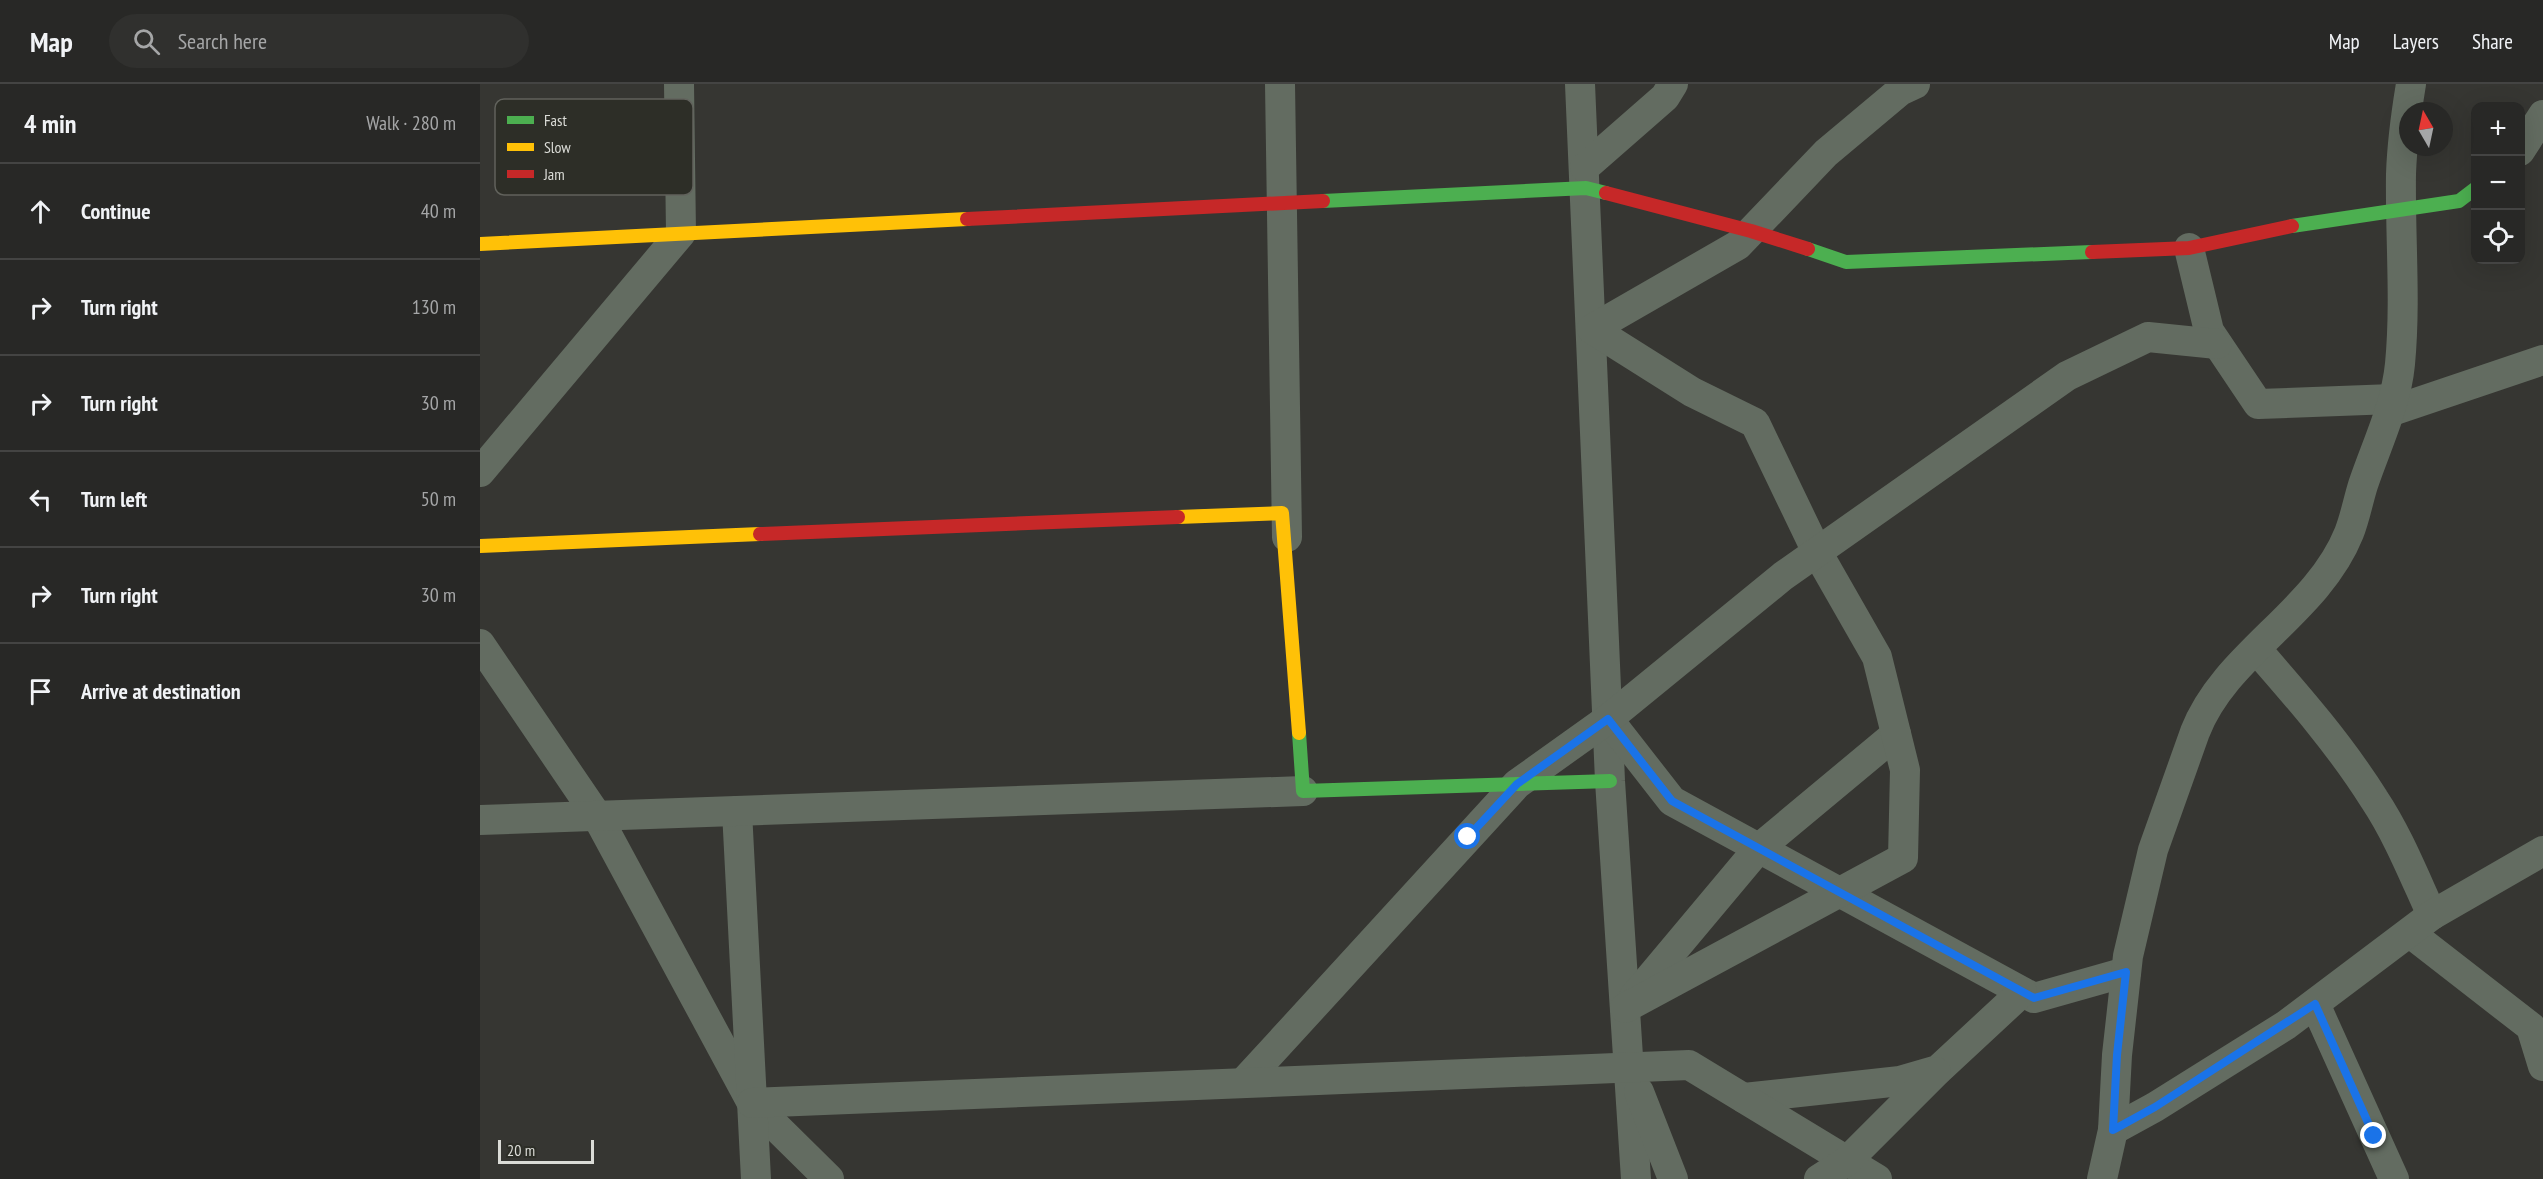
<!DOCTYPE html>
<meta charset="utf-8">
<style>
body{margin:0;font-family:"PT Sans Narrow",sans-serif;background:#30302e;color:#f1f3f6}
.controls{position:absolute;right:18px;top:18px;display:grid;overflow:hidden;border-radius:12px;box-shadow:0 6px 24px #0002}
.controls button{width:54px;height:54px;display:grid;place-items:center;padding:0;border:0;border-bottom:2px solid #444443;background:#282826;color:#f1f3f6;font:30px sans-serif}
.compass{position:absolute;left:1919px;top:18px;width:54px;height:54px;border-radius:50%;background:#282826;box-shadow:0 6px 24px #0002;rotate:351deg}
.scale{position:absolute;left:18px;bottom:15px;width:96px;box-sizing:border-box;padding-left:6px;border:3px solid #dbdcd7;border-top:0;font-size:16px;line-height:21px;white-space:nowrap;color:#dbdcd7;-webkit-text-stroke:4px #2d2e27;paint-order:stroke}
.stop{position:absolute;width:18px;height:18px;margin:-14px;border:4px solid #1a73e8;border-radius:50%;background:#fff}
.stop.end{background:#1a73e8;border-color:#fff;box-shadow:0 2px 6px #0008}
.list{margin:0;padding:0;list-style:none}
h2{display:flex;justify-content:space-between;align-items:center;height:78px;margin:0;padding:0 24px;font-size:26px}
h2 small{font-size:20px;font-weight:400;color:#a5a6a7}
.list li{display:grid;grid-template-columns:39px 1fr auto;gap:18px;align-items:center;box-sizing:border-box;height:96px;padding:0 24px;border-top:2px solid #444443}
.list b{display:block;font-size:22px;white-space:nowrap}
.list em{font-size:20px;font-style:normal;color:#a5a6a7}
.icon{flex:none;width:33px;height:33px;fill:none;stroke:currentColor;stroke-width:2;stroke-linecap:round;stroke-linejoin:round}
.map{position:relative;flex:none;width:2063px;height:1095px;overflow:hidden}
header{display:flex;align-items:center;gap:36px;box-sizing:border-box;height:84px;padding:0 30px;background:#282826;border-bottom:2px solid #444443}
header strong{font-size:28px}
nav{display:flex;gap:33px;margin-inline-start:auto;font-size:21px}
.search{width:420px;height:54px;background:#30302e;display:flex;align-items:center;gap:15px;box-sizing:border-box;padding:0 21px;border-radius:33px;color:#a5a6a7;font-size:22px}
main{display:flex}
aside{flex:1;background:#282826}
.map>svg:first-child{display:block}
</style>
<header>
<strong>Map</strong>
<div class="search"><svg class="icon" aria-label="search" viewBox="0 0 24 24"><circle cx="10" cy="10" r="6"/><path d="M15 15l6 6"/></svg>Search here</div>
<nav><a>Map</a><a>Layers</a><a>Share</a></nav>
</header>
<main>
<aside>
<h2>4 min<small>Walk · 280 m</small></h2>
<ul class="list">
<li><svg class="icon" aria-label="ahead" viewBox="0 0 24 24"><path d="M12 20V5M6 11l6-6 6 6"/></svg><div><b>Continue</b></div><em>40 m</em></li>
<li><svg class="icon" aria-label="right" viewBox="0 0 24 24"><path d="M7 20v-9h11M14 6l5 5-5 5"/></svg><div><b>Turn right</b></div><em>130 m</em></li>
<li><svg class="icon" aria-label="right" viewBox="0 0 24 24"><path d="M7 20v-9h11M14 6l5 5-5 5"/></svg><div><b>Turn right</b></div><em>30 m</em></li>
<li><svg class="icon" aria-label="left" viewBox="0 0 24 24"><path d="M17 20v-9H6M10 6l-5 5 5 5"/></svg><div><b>Turn left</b></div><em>50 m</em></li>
<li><svg class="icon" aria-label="right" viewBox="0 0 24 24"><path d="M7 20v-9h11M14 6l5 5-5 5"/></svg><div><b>Turn right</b></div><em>30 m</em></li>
<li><svg class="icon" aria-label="arrive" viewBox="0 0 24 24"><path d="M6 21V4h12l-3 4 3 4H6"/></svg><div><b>Arrive at destination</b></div></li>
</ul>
</aside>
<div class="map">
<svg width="2063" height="1095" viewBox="0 0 2063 1095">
<rect width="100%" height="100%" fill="#363632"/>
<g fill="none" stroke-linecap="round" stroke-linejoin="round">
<g stroke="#636c61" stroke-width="30">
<path d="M800 0 807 453"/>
<path d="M1100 0 1130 697 1156 1095"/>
<path d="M2040 67 2063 31"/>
<path d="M1105 83 1185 13 1193 0"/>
<path d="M1709 164 1729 247 1778 320 1913 315"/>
<path d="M1909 328 2063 276"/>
<path d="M0 388 201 149 199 0"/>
<path d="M0 560 117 732 272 1019 349 1095"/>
<path d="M1777 566C1819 614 1860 661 1894 715 1918 751 1934 792 1952 831"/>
<path d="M1128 635 1192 717 1554 914 1646 888"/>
<path d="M257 727 276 1095"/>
<path d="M0 736 823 707"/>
<path d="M1930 849 2051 943 2063 982"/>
<path d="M1154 913 1278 765 1416 650"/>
<path d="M1835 920 1914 1095"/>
<path d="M1145 924 1423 774 1425 686 1397 573 1337 468 1275 339 1212 308 1112 245 1258 161 1346 69 1420 7 1435 0"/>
<path d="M763 999 1037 700 1128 635 1303 492 1587 292 1668 253 1737 260"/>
<path d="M1159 1008 1193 1095"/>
<path d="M1264 1014 1420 997 1458 986 1542 908"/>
<path d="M272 1019 1209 981 1397 1095"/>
<path d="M1633 1046 1675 1023 1806 941 1952 831 2063 767"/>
<path d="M1339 1095 1367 1077 1456 988"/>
<path d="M1622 1095 1633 1046 1637 971 1648 872 1673 766 1715 648C1745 570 1837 529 1869 449 1875 434 1878 417 1883 401 1896 362 1916 322 1920 280 1926 217 1920 153 1921 90 1922 60 1926 30 1931 0"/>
</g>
<g stroke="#4caf50" stroke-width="14">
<path d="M843 117 1106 104 1126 109"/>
<path d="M1812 142 1979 117 1996 104"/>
<path d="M1328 165 1366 178 1612 168"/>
<path d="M819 649 823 707 1130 697"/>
</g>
<g stroke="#ffc107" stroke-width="14">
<path d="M0 160 487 135"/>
<path d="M698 433 802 429 819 649"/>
<path d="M0 462 280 450"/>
</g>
<g stroke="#c62828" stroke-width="14">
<path d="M1126 109 1271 147 1328 165"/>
<path d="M487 135 843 117"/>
<path d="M1612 168 1709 164 1812 142"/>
<path d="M280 450 698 433"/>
</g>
</g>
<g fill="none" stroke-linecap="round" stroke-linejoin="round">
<path stroke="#1a73e8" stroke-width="8" d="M988 753 1037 700 1128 635 1192 717 1554 914 1646 888 1637 971 1633 1046 1675 1023 1835 920 1894 1052"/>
</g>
<rect x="15" y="15" width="198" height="96" rx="9" fill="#2d2e27" stroke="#61625c" stroke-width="1.5"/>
<rect x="27" y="32" width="27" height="8" fill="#4caf50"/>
<rect x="27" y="59" width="27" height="8" fill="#ffc107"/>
<rect x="27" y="86" width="27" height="8" fill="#c62828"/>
<g font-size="16" fill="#dbdcd7">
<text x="64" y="42">Fast</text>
<text x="64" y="69">Slow</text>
<text x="64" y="96">Jam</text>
</g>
</svg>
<div class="controls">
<button>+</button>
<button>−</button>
<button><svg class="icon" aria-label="locate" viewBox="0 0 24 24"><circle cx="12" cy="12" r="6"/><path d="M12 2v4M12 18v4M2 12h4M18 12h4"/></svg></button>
</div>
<svg class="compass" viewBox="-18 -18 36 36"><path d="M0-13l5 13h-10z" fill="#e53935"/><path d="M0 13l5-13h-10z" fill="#a5a6a7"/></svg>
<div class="scale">20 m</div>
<div class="stop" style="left:988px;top:753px"></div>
<div class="stop end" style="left:1894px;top:1052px"></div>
</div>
</main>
